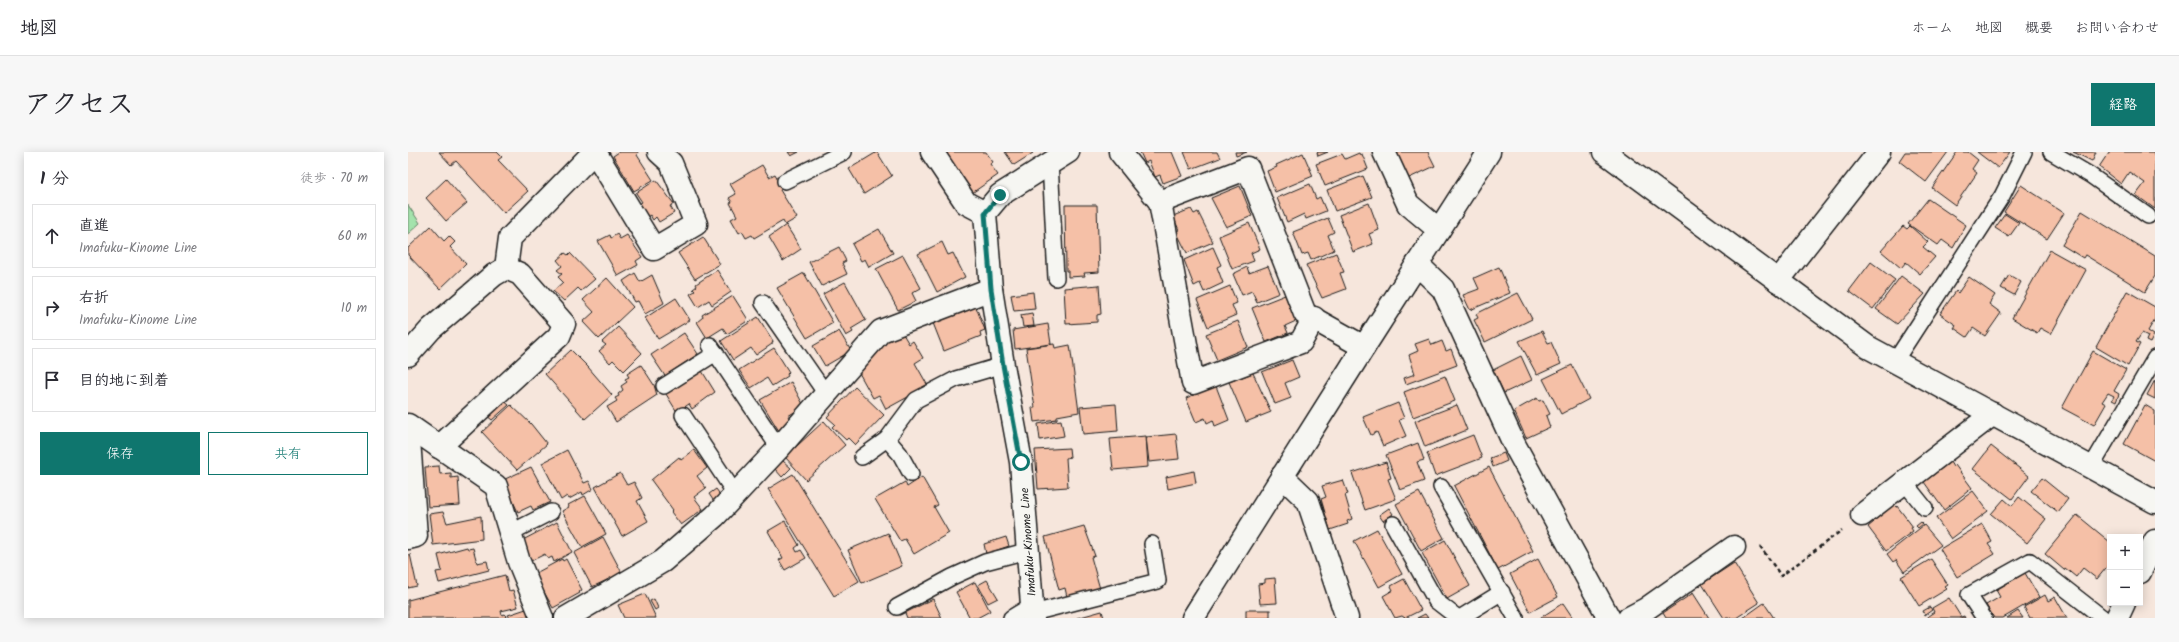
<!DOCTYPE html>
<html lang="ja">
<meta charset="utf-8">
<style>
body{margin:0;font-family:Kalam,"Klee One",sans-serif;background:#f7f7f7;color:#2b2b33}
.controls{position:absolute;right:12px;bottom:12px;display:grid;overflow:hidden;border-radius:0px;box-shadow:0 2px 10px #0003}
.controls button{width:36px;height:36px;display:grid;place-items:center;padding:0;border:0;border-bottom:1px solid #e1e1e2;background:#fff;color:#2b2b33;font:20px sans-serif}
.stop{position:absolute;width:12px;height:12px;margin:-9px;border:3px solid #0f766e;border-radius:50%;background:#fff}
.stop.end{background:#0f766e;border-color:#fff;box-shadow:0 1px 4px #0008}
.list{margin:0;padding:0;list-style:none}
h2{display:flex;justify-content:space-between;align-items:center;height:52px;margin:0;padding:0 16px;font-size:17px}
h2 small{font-size:13px;font-weight:400;color:#7c7c81}
.list li{display:grid;grid-template-columns:26px 1fr auto;gap:12px;align-items:center;box-sizing:border-box;height:64px;margin:0 8px 8px;padding:0 8px;border:1px solid #e1e1e2;border-radius:0px}
.list b{display:block;font-size:15px;white-space:nowrap}
.list p{margin:0;font-size:13px;white-space:nowrap;color:#7c7c81}
.list em{font-size:13px;font-style:normal;color:#7c7c81}
.actions{display:flex;gap:8px;padding:12px 16px}
.actions a{flex:1;padding:9px 0;border:1px solid #0f766e;border-radius:0px;text-align:center;font-size:14px;color:#0f766e}
.actions .main{background:#0f766e;color:#fff}
.icon{flex:none;width:22px;height:22px;fill:none;stroke:currentColor;stroke-width:2;stroke-linecap:round;stroke-linejoin:round}
.map{position:relative;flex:none;width:1747px;height:466px;overflow:hidden;border-radius:0px}
header{display:flex;align-items:center;gap:24px;box-sizing:border-box;height:56px;padding:0 20px;background:#fff;border-bottom:1px solid #e1e1e2}
header strong{font-size:19px}
nav{display:flex;gap:22px;margin-inline-start:auto;font-size:14px}
.intro{display:flex;align-items:center;justify-content:space-between;box-sizing:border-box;height:96px;padding:0 24px}
h1{margin:0;font-size:28px}
.button{padding:10px 18px;border-radius:0px;background:#0f766e;color:#fff;font-size:14px;font-weight:700}
main{display:flex;gap:24px;padding:0 24px}
aside{flex:1;background:#fff;border-radius:0px;box-shadow:0 2px 10px #0003}
.map>svg:first-child{display:block}
</style>
<header>
<strong>地図</strong>
<nav><a>ホーム</a><a>地図</a><a>概要</a><a>お問い合わせ</a></nav>
</header>
<div class="intro"><h1>アクセス</h1><a class="button">経路</a></div>
<main>
<aside>
<h2>1 分<small>徒歩 · 70 m</small></h2>
<ul class="list">
<li><svg class="icon" aria-label="ahead" viewBox="0 0 24 24"><path d="M12 20V5M6 11l6-6 6 6"/></svg><div><b>直進</b><p>Imafuku-Kinome Line</p></div><em>60 m</em></li>
<li><svg class="icon" aria-label="right" viewBox="0 0 24 24"><path d="M7 20v-9h11M14 6l5 5-5 5"/></svg><div><b>右折</b><p>Imafuku-Kinome Line</p></div><em>10 m</em></li>
<li><svg class="icon" aria-label="arrive" viewBox="0 0 24 24"><path d="M6 21V4h12l-3 4 3 4H6"/></svg><div><b>目的地に到着</b></div></li>
</ul>
<div class="actions"><a class="main">保存</a><a>共有</a></div>
</aside>
<div class="map">
<svg width="1747" height="466" viewBox="0 0 1747 466">
<rect width="100%" height="100%" fill="#f6e6dc"/>
<filter id="ink" filterUnits="userSpaceOnUse"><feTurbulence type="fractalNoise" baseFrequency=".025" numOctaves="2"/><feDisplacementMap in="SourceGraphic" scale="8" xChannelSelector="R" yChannelSelector="G"/><feConvolveMatrix kernelMatrix="1 2 1 2 8 2 1 2 1" color-interpolation-filters="sRGB"/></filter>
<g filter="url(#ink)">
<path fill="#a4e3ac" stroke="#608064" d="M0 53 12 71 0 82Z"/>
<g fill="#f5c0a7" stroke="#1c1c1c">
<path d="M31 0H89L94 5 90 8 120 39 96 61 48 9 43 13Z"/>
<path d="M211 0H230L229 3 245 28 226 39 205 4Z"/>
<path d="M380 0H391L383 4Z"/>
<path d="M469 0 484 24 456 42 441 17Z"/>
<path d="M533 0H578L585 10 582 12 590 23 564 41Z"/>
<path d="M597 0H624L625 1 606 13Z"/>
<path d="M732 0H764L774 24 755 31 752 23 747 25 741 9 737 11Z"/>
<path d="M776 0H809L812 6 783 17Z"/>
<path d="M827 0H839L828 4Z"/>
<path d="M909 0H920L910 4Z"/>
<path d="M987 0H1020L1027 14 999 27Z"/>
<path d="M1497 0H1540L1518 30 1491 9Z"/>
<path d="M1549 0H1560L1570 8 1564 17 1569 21 1547 53 1524 36Z"/>
<path d="M1569 0H1602L1590 16Z"/>
<path d="M1665 0H1688L1684 9Z"/>
<path d="M1701 0H1747V57L1728 43 1737 31 1721 20 1713 32 1691 15Z"/>
<path d="M895 1 905 24 867 40 859 19 869 15 868 13Z"/>
<path d="M951 1 952 3 954 2 960 17 917 34 908 12 934 2 937 7Z"/>
<path d="M354 13 361 25 367 22 375 36 372 38 389 66 377 73 375 69 346 86 344 83 338 86 334 79 331 81 323 67 329 64 322 51 324 50 321 46 328 42 322 32Z"/>
<path d="M955 24 964 45 927 59 919 38Z"/>
<path d="M38 27 59 51 38 69 18 46Z"/>
<path d="M248 28 266 52 262 54 266 61 251 70 248 65 245 68 242 63 239 65 231 52 234 50 228 41Z"/>
<path d="M902 32 908 47 912 45 918 59 898 67 896 62 879 70 869 46Z"/>
<path d="M1613 33 1656 61 1639 87 1596 60Z"/>
<path d="M832 34 844 64 818 75 803 46Z"/>
<path d="M1520 47 1558 73 1545 96 1534 88 1530 93 1500 72Z"/>
<path d="M961 51 971 78 961 82 965 92 945 100 931 63Z"/>
<path d="M657 53H689L691 120 676 121 677 124 660 125V119H658Z"/>
<path d="M783 57 786 62 790 60 805 90 779 101 768 79 771 78 765 64Z"/>
<path d="M1674 59 1747 104V124L1737 140 1677 103 1675 106 1654 93Z"/>
<path d="M1597 62 1611 71 1601 85 1587 76Z"/>
<path d="M920 66 926 80 920 83 926 98 903 108 900 101 894 103 885 80Z"/>
<path d="M841 71 852 97 843 101 846 109 824 117 811 84Z"/>
<path d="M378 73 393 97 375 109 361 85Z"/>
<path d="M23 74 36 89 41 84 47 90 42 95 58 112 32 137 0 103V96Z"/>
<path d="M1495 74 1499 77 1502 74 1520 90 1515 95 1527 105 1512 122 1498 110 1493 116 1473 99Z"/>
<path d="M471 77 485 101 461 115 457 107 453 109 444 92Z"/>
<path d="M209 82 212 87 219 83 234 105 228 109 230 113 210 124 190 89 202 83 203 86Z"/>
<path d="M295 85 312 112 287 127 270 101Z"/>
<path d="M534 90 540 103 545 101 557 125 529 140 510 102Z"/>
<path d="M431 95 438 109 434 111 439 122 414 134 401 110Z"/>
<path d="M805 95 813 113 809 115 815 131 796 140 792 131 786 134 776 108Z"/>
<path d="M1642 98 1678 118 1643 182 1632 176 1629 181 1604 166Z"/>
<path d="M157 101 160 103 162 101 187 127 173 139 170 136 156 149 145 139 155 130 150 125 154 122 149 118 154 114 149 108Z"/>
<path d="M928 101 936 120 932 121 938 137 914 146 898 113Z"/>
<path d="M495 103 513 136 504 141 508 149 490 158 468 117Z"/>
<path d="M1463 110 1487 128 1465 157 1441 139Z"/>
<path d="M860 114 871 141 849 150 844 139 834 143 825 122 839 115 841 121Z"/>
<path d="M1091 115 1102 141 1062 158 1055 143 1071 137 1066 126Z"/>
<path d="M309 118 323 140 304 153 301 148 290 155 282 142 287 139 285 137 289 134 288 132Z"/>
<path d="M227 121 232 130 244 123 256 151 237 162 230 149 227 150 215 129Z"/>
<path d="M396 121 425 171 399 186 369 136Z"/>
<path d="M1601 123 1613 130 1606 143 1593 136Z"/>
<path d="M1493 124 1517 142 1489 172 1468 157Z"/>
<path d="M1561 125 1587 143 1581 152 1593 161 1577 184 1565 176 1559 185 1546 176 1548 173 1532 162 1548 139 1550 141Z"/>
<path d="M199 126 225 155 191 187 175 170 186 160 175 148Z"/>
<path d="M437 130 458 168 443 177 445 180 438 184 415 142Z"/>
<path d="M691 133 693 162 689 163V170L658 172 656 136Z"/>
<path d="M822 134 829 151 824 153 828 163 800 175 789 148Z"/>
<path d="M1719 139 1747 155V167L1740 179 1746 183 1742 191 1738 189 1740 184 1734 181 1728 190 1732 192 1720 214 1688 195Z"/>
<path d="M625 140 627 157 606 159 603 143Z"/>
<path d="M1110 141 1124 167 1077 190 1066 168 1070 166 1068 162Z"/>
<path d="M877 143 888 169 877 174 880 181 858 190 844 156Z"/>
<path d="M325 144 339 166 338 170 319 182 315 176 299 186 289 170 295 165 294 163Z"/>
<path d="M268 146 282 168 250 187 237 166Z"/>
<path d="M568 155 577 178 572 180 573 184 536 199 525 171Z"/>
<path d="M624 161 626 174 615 175 613 163Z"/>
<path d="M350 165 365 189 364 192 348 203 343 196 325 208 313 189Z"/>
<path d="M830 169 840 195 809 208 798 182Z"/>
<path d="M640 172 643 192 607 197 605 178Z"/>
<path d="M210 175 234 201 216 219 205 208 202 211 191 199 198 193 194 190Z"/>
<path d="M431 179 443 199 417 214 405 194Z"/>
<path d="M1134 179 1140 191 1143 190 1153 212 1129 223 1111 189Z"/>
<path d="M276 181 290 202 257 224 243 203Z"/>
<path d="M488 182 490 184 495 182 501 192 505 189 515 206 507 211 520 234 478 257 471 243 465 246 450 219 462 203 472 198 470 195Z"/>
<path d="M1021 187 1024 193 1034 189 1038 199 1043 197 1049 213 998 232 996 226 1007 222 1001 203 1010 199 1007 192Z"/>
<path d="M646 192 647 196 662 193 671 260 649 264V267L626 270 624 256H627L618 196Z"/>
<path d="M366 196 381 220 379 222 380 224 364 234 359 226 343 236 331 218Z"/>
<path d="M163 198 180 215 204 243 177 267 137 222Z"/>
<path d="M1685 199 1718 218 1706 239 1711 242 1708 250 1704 248 1706 244 1700 241 1694 250 1698 252 1686 273 1654 256Z"/>
<path d="M1113 204 1124 228 1096 241 1085 218Z"/>
<path d="M884 208 891 225 877 231 883 246 867 252 854 220Z"/>
<path d="M233 213 246 233 249 243 208 270 199 255 209 249 207 246 211 244 210 242 215 238 213 234 219 230 217 227 221 225 219 222Z"/>
<path d="M1164 213 1181 247 1153 262 1135 227Z"/>
<path d="M294 219 307 240 284 257 281 252 269 260 258 242Z"/>
<path d="M845 221 863 260 838 270 821 230Z"/>
<path d="M1037 224 1047 249 1005 265 996 240Z"/>
<path d="M1747 228V247L1739 243Z"/>
<path d="M383 230 396 254 380 264 384 271 371 279 352 248Z"/>
<path d="M808 234 821 268 807 274 805 268 799 271 797 266 788 270 778 246Z"/>
<path d="M447 235 476 263 447 293 440 286 438 288 424 275 427 272 419 265Z"/>
<path d="M1129 246 1131 249 1135 248 1142 262 1138 264 1142 275 1118 286 1106 259Z"/>
<path d="M95 248 101 253 84 268 78 263Z"/>
<path d="M990 251 996 266 991 268 998 284 975 294 969 280 963 283 955 265Z"/>
<path d="M708 252 710 279 675 282 672 255Z"/>
<path d="M103 253 123 272 139 292 109 318 74 280Z"/>
<path d="M1049 253 1059 278 1017 295 1007 269Z"/>
<path d="M1737 253 1747 259V309L1716 292Z"/>
<path d="M653 268 656 284 632 288 630 272Z"/>
<path d="M416 269 437 293 398 328 377 305Z"/>
<path d="M768 282 771 307 741 310 738 285Z"/>
<path d="M1065 283 1074 306 1027 324 1019 301Z"/>
<path d="M738 284 740 315 705 318 702 287Z"/>
<path d="M1010 291 1016 308 1009 310 1016 329 992 338 978 303Z"/>
<path d="M1583 294 1621 324 1604 347 1565 317Z"/>
<path d="M661 296 662 305 658 306 660 335 630 337 627 298Z"/>
<path d="M159 298 176 331 181 329 185 337 175 343 174 340 161 347 159 344 153 348 134 311Z"/>
<path d="M286 298 299 316 289 324 298 336 286 345 295 357 273 373 263 360 265 358 243 328 271 305 273 308Z"/>
<path d="M1096 301 1099 309 1085 315 1082 306Z"/>
<path d="M375 309 383 316 374 325 367 317Z"/>
<path d="M978 310 983 326 980 327 988 347 957 358 944 321Z"/>
<path d="M1542 310 1545 315 1547 313 1564 336 1536 358 1516 330Z"/>
<path d="M31 314 32 322 43 321V326L50 325 52 353 20 355 17 315Z"/>
<path d="M123 315 142 350 125 358 123 354 110 360 95 328Z"/>
<path d="M1081 315 1125 399 1090 418 1046 334Z"/>
<path d="M786 319 788 331 760 337 758 325Z"/>
<path d="M212 321 219 333 226 330 234 346 229 349 240 369 214 384 187 335Z"/>
<path d="M385 322 451 429 426 444 360 337Z"/>
<path d="M514 325 530 353 526 355 541 381 506 402 497 387 492 389 467 347 497 330 499 335Z"/>
<path d="M1634 326 1660 347 1650 360 1623 339Z"/>
<path d="M935 328 940 342 937 343 944 367 939 369 940 372 922 378 913 347 918 345 914 334Z"/>
<path d="M308 337 314 345 307 351 301 342Z"/>
<path d="M1565 339 1580 359 1543 387 1528 366Z"/>
<path d="M1011 340 1036 386 1013 399 988 352Z"/>
<path d="M177 344 198 382 174 395 154 359 161 355 160 353Z"/>
<path d="M1611 345 1638 367 1619 391 1583 362 1596 347 1604 354Z"/>
<path d="M1484 351 1488 355 1489 354 1505 375 1503 376 1505 379 1478 399 1460 375 1466 370 1464 367Z"/>
<path d="M981 356 985 362 975 369 971 363Z"/>
<path d="M35 360 39 371 73 364 74 387 25 393 21 362Z"/>
<path d="M1669 363 1702 390V411L1689 427 1675 416 1668 425 1657 416 1656 418 1637 402Z"/>
<path d="M377 369 391 393 387 396 389 400 393 398 398 406 377 418 371 408 375 406 360 379Z"/>
<path d="M149 370 164 400 146 410 144 405 140 407 137 402 123 409 113 389Z"/>
<path d="M1513 370 1515 372 1510 376 1508 374Z"/>
<path d="M1574 372 1584 390 1580 392 1587 402 1549 425 1532 397Z"/>
<path d="M1516 373 1533 393 1496 420 1488 408 1485 410 1479 402Z"/>
<path d="M676 374 687 404 683 405 692 437 659 445 657 436 651 438 637 385Z"/>
<path d="M969 377 994 422 971 435 946 389Z"/>
<path d="M480 381 494 414 454 431 440 398Z"/>
<path d="M195 385 214 421 184 435 166 401Z"/>
<path d="M598 385 601 394 578 402 576 392Z"/>
<path d="M1037 388 1062 434 1039 447 1014 401Z"/>
<path d="M59 395 60 397 65 396 69 411 79 409 81 418 31 431 28 420 34 419 30 403Z"/>
<path d="M2 402 9 434 0 436V403Z"/>
<path d="M154 407 155 409 158 407 174 438 171 440 172 441 145 456 126 422Z"/>
<path d="M1130 407 1150 445 1122 460 1102 422Z"/>
<path d="M1523 407 1540 433 1537 435 1539 437 1511 454 1493 425Z"/>
<path d="M1326 411 1351 451 1328 466H1316L1294 432Z"/>
<path d="M1617 421 1631 445 1595 466H1586L1578 453 1592 445 1588 438Z"/>
<path d="M97 423 101 439 105 438 110 455 93 459 94 463 96 462 100 466H0V448Z"/>
<path d="M867 426 869 451 852 452 850 432 857 431V427Z"/>
<path d="M996 427 1013 458 997 466 994 464 987 466 975 444 985 438 983 434Z"/>
<path d="M579 428 590 446 580 451 570 433Z"/>
<path d="M567 430 582 459 569 466H562L548 440Z"/>
<path d="M1285 441 1301 466H1258L1255 461Z"/>
<path d="M237 442 248 466H216L210 453Z"/>
<path d="M1637 443 1640 449 1647 445 1659 466H1622L1616 455Z"/>
<path d="M1541 446 1553 465 1556 464 1557 466H1521L1520 464 1526 460 1524 456Z"/>
<path d="M246 447 250 456 247 458 242 449Z"/>
<path d="M525 447 534 466H499L497 461Z"/>
<path d="M1155 451 1165 466H1132Z"/>
<path d="M1356 451 1366 466H1335Z"/>
<path d="M1522 455 1524 458 1517 463 1515 459Z"/>
<path d="M118 457 121 464 102 466 100 463Z"/>
<rect x="838" y="458" width="24" height="8"/>
<path d="M694 459 696 466H669Z"/>
<path d="M1610 459 1615 466H1599Z"/>
<path d="M1017 462 1020 466H1009Z"/>
</g>
<g fill="none" stroke-linecap="round" stroke-linejoin="round">
<defs>
<g id="lane">
<path d="M1643 0 1682 23 1740 64"/>
<path d="M642 10 648 126"/>
<path d="M377 29 436 0"/>
<path d="M355 151 418 242"/>
<path d="M302 193 371 296"/>
<path d="M1487 209 1594 44 1616 0"/>
<path d="M256 234 308 201"/>
<path d="M275 263 328 343"/>
<path d="M479 287 492 302 503 322"/>
<path d="M454 305 479 287 508 248 548 227 595 213"/>
<path d="M1683 315 1747 206"/>
<path d="M1497 331 1517 356"/>
<path d="M1033 335 1108 466"/>
<path d="M985 372 1028 449 1050 466"/>
<path d="M102 381 143 360"/>
<path d="M489 455 544 425 577 410 622 398"/>
<path d="M625 461 750 429 744 392"/>
<path d="M603 466 624 453"/>
<path d="M1052 466 1094 440"/>
<path d="M1576 466 1561 443 1622 409 1695 466"/>
</g>
<g id="street">
<path d="M187 0 246 97 288 72 263 11 251 0"/>
<path d="M524 0 558 51 577 61"/>
<path d="M712 0 752 50 785 231 893 190 906 166"/>
<path d="M976 0 1000 52 1031 78"/>
<path d="M752 50 840 16 897 162 956 195"/>
<path d="M1009 112 1035 137 1106 292 1201 466"/>
<path d="M98 116 102 86 186 0"/>
<path d="M1370 129 1471 0"/>
<path d="M0 203 23 177 86 123 98 116 112 122 156 172 151 184 31 295"/>
<path d="M0 273 88 334 111 410 134 466"/>
<path d="M0 274 8 384 0 386"/>
<path d="M874 324 900 349 939 466"/>
<path d="M1454 363 1585 262"/>
<path d="M1732 420 1747 389"/>
<path d="M158 466 255 409 307 364 371 296 473 179 583 137"/>
<path d="M1221 466 1238 457 1326 395"/>
<path d="M1709 466 1716 451"/>
</g>
<g id="secondary">
<path d="M1196 0 1460 195 1747 350"/>
<path d="M625 466 613 310 595 213 583 137 577 61 592 43 660 0"/>
<path d="M785 466 956 195 1081 0"/>
</g>
</defs>
<use href="#lane" stroke="#1c1c1c" stroke-width="18"/>
<use href="#street" stroke="#1c1c1c" stroke-width="25"/>
<use href="#secondary" stroke="#1c1c1c" stroke-width="25"/>
<path stroke="#1c1c1c" stroke-width="2.5" stroke-dasharray="4 3" stroke-linecap="butt" d="M1352 394 1373 424 1434 378"/>
<use href="#lane" stroke="#f6f6f2" stroke-width="15"/>
<use href="#street" stroke="#f6f6f2" stroke-width="22"/>
<use href="#secondary" stroke="#f6f6f2" stroke-width="22"/>
</g>
</g>
<g fill="none" stroke-linecap="round" stroke-linejoin="round" filter="url(#ink)">
<path stroke="#0f766e" stroke-width="5" d="M592 43 577 61 583 137 595 213 613 310"/>
</g>
<g text-anchor="middle" stroke-width="3.5" stroke-linejoin="round" paint-order="stroke">
<g font-size="12" fill="#1c1c1c" stroke="#f6f6f2">
<text transform="translate(620 390) rotate(-94)" y="4">Imafuku-Kinome Line</text>
</g>
</g>
</svg>
<div class="controls">
<button>+</button>
<button>−</button>
</div>
<div class="stop" style="left:613px;top:310px"></div>
<div class="stop end" style="left:592px;top:43px"></div>
</div>
</main>
